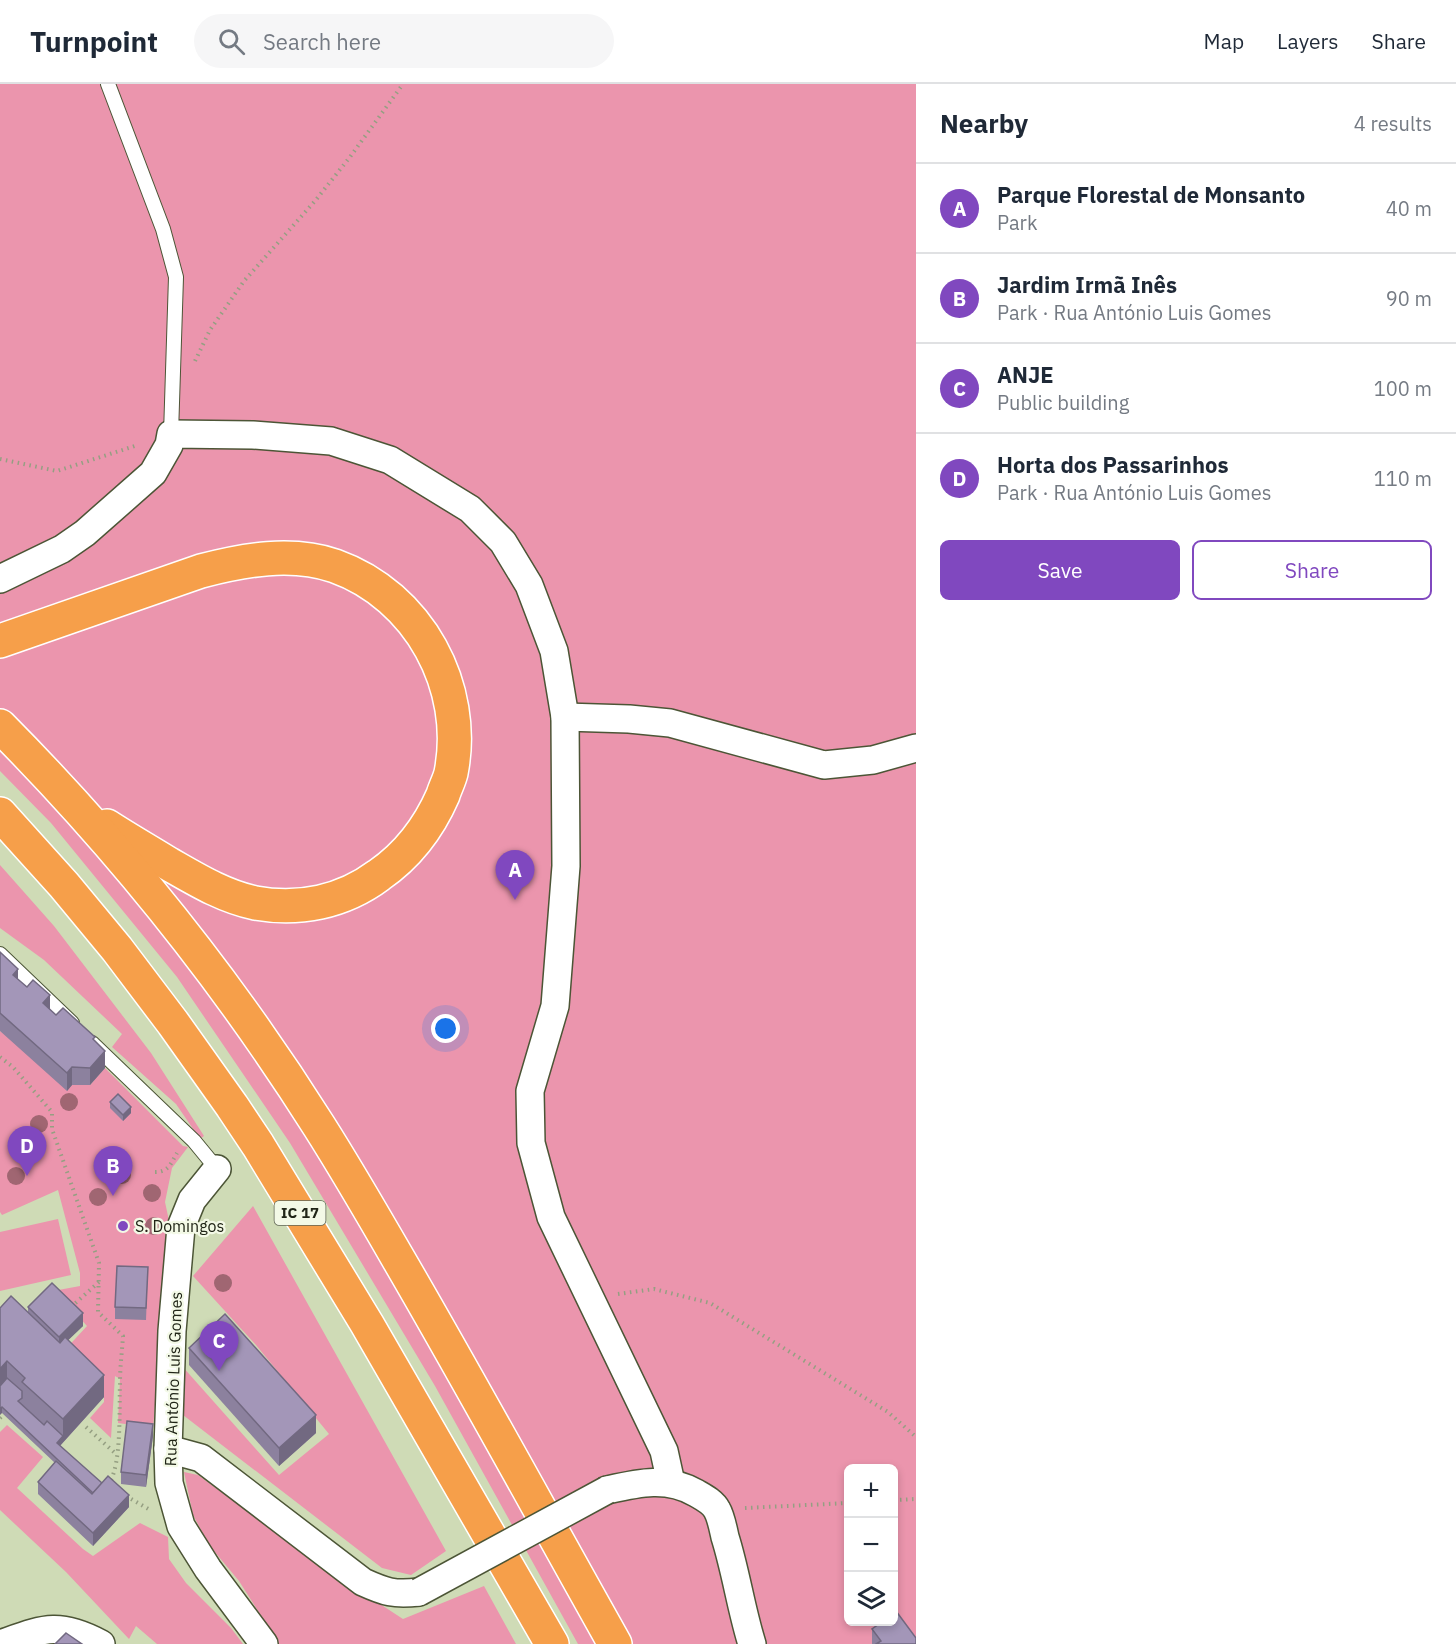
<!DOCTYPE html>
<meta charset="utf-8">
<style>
body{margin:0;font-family:"IBM Plex Sans",sans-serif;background:#f6f6f7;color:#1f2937}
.controls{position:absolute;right:18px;bottom:18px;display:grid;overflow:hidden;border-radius:9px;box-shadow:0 3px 9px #0003}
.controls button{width:54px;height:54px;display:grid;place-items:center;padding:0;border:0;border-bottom:2px solid #e0e1e3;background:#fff;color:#1f2937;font:30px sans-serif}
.you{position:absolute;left:446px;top:945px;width:21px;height:21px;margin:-15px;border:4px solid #fff;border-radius:50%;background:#1a73e8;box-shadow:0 0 0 9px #1a73e833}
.badge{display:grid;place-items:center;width:39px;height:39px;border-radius:50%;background:#8048bf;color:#fff;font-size:20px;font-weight:700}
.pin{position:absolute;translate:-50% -50px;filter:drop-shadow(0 2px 3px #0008)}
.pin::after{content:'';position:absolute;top:32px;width:21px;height:18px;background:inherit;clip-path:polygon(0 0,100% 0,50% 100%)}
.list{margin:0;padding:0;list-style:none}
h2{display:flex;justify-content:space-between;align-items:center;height:78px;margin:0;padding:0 24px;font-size:26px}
h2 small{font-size:20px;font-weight:400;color:#747a83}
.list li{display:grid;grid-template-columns:39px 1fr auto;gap:18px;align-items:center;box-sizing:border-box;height:90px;padding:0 24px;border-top:2px solid #e0e1e3}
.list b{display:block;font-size:22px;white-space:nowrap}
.list p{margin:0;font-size:20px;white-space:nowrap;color:#747a83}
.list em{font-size:20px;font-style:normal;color:#747a83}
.actions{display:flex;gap:12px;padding:18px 24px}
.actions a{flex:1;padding:14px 0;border:2px solid #8048bf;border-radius:9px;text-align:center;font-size:21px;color:#8048bf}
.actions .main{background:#8048bf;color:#fff}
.icon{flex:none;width:33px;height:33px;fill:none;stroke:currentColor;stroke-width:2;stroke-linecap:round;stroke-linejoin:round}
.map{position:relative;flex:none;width:916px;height:1560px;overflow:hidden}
header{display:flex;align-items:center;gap:36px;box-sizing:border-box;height:84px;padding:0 30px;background:#fff;border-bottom:2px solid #e0e1e3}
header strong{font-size:28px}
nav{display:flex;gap:33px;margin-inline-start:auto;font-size:21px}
.search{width:420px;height:54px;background:#f6f6f7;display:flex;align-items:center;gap:15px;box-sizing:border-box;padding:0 21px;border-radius:33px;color:#747a83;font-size:22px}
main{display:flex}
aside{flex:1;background:#fff}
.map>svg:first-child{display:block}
</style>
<header>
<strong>Turnpoint</strong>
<div class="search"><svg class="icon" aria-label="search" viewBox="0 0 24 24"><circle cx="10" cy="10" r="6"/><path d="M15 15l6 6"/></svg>Search here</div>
<nav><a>Map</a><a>Layers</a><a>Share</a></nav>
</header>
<main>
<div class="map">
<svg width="916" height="1560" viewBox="0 0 916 1560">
<rect width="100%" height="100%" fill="#cfdbb6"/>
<g fill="#eb95ad" fill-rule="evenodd">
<path d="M0 0H916V1560H578L435 1302 290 1059 177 893 51 739 0 687ZM848 1384H894V1538H848Z"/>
<path d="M0 781 54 842 151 969 204 1052 200 1055 176 1020 112 963 122 950 44 876 0 844Z"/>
<path d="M0 947 72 1001H90L105 984 183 1062 188 1063 172 1084 165 1118 171 1146 162 1205 157 1297 153 1344 118 1339 120 1295 115 1292 111 1354 90 1334 104 1318V1313L63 1268 87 1242 70 1223 53 1207 80 1202V1189L58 1106 2 1131 0 1128Z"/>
<path d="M253 1122 446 1467 411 1491 382 1484 183 1331 182 1282 279 1391 329 1350 256 1261 193 1192Z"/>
<path d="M58 1135 71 1191 0 1207V1148Z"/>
<path d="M7 1341 43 1373 17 1404 83 1465 93 1472 140 1439 168 1453 169 1475 186 1499 231 1544 243 1560H157L136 1542 129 1555 66 1488 0 1426V1348Z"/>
<path d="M184 1388 198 1391 331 1488 403 1535 484 1502 516 1560H279L239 1497 209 1461 193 1431Z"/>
</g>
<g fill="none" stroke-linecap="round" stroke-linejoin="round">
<defs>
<g id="lane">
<path d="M108 0 163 145 176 193 171 350"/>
<path d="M0 870 72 939"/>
<path d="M92 959 194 1057 217 1085"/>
</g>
<g id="street">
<path d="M0 495 62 465 85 449 153 389 169 361 171 350 253 351 331 357 390 376 470 425 503 458 529 501 554 567 565 633 566 782 555 922 530 1007 531 1059 551 1133 664 1367 671 1399"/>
<path d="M565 633 629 635 670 639 824 681 873 676 916 664"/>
<path d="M217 1085 192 1116 181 1143 172 1247 168 1365 169 1399 181 1442 208 1485 264 1560"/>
<path d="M168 1365 201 1374 363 1498C385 1508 394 1511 419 1508"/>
<path d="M607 1406C638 1399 667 1392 696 1409 703 1413 713 1418 717 1426 721 1433 723 1444 725 1453 736 1488 741 1525 752 1560"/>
<path d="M0 1560C43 1545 58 1537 101 1560"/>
</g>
<g id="highway">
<path d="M0 557 201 487C244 476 291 467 335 482 419 512 468 603 451 689 449 697 445 704 443 711 429 743 408 771 379 791 343 818 299 827 255 819 223 812 197 796 169 780 148 767 127 755 107 742"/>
<path d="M0 642C120 763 228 898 319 1042 347 1086 373 1131 399 1176 473 1303 543 1432 615 1560"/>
<path d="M0 730 64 801 117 865 173 939 232 1022 258 1061 367 1240 552 1560"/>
</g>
</defs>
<use href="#lane" stroke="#4c5536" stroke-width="16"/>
<use href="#street" stroke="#4c5536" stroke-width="30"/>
<use href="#highway" stroke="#fff" stroke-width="36"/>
<g stroke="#959f82" stroke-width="4" stroke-dasharray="1.5 4.5" stroke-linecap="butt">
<path d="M195 277 210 246 244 197 315 117 350 73 403 0"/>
<path d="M0 375 57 387 138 361"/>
<path d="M0 973 13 983 52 1028V1045L99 1179 98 1228 123 1252C122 1268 120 1283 120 1299 119 1322 122 1381 109 1399"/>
<path d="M155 1088C169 1088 171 1079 177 1069"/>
<path d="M618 1210 654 1205 710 1219 888 1328 916 1353"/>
<path d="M71 1223 99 1198"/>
<path d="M0 1334 7 1327"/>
<path d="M86 1343 116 1370"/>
<path d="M126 1412 150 1426"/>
<path d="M894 1416 916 1415"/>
<path d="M745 1424 848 1419"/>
</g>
<use href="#lane" stroke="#fff" stroke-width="14"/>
<use href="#street" stroke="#fff" stroke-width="27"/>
<use href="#highway" stroke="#f69f4a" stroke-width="33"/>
<defs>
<path id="street-bridge" d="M419 1508 607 1406"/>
</defs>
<use href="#street-bridge" stroke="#4c5536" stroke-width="30" stroke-linecap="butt"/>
<use href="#street-bridge" stroke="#fff" stroke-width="27"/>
</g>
<g fill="#a06672">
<circle cx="69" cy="1018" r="9"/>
<circle cx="39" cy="1040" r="9"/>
<circle cx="122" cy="1091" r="9"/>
<circle cx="16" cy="1092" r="9"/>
<circle cx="152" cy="1109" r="9"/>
<circle cx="98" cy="1113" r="9"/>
<circle cx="154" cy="1142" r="9"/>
<circle cx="223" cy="1199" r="9"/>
</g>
<g fill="#8c819e">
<path d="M0 868 18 896 56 931 95 957 105 984 90 1001H72L67 1007 0 947Z"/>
<path d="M110 1018 131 1029 123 1037 110 1024Z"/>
<path d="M148 1183 146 1236 115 1235V1223Z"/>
<path d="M28 1223 83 1242 68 1256 104 1313 60 1362 129 1423 93 1462 38 1410V1398L55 1379 2 1329 0 1224 28 1228Z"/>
<path d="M189 1264 316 1349 279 1382 189 1281Z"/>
<path d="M153 1352 146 1403 121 1400V1388Z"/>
<path d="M872 1545 916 1560H872Z"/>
</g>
<g fill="#726981">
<path d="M18 885V903L13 891Z"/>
<path d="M50 911V929L43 919Z"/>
<path d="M105 967V984L90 1001V984Z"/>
<path d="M72 983V1001L67 1007V989Z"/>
<path d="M131 1023V1029L123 1037V1031Z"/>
<path d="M83 1229V1242L59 1265V1253Z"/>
<path d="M7 1277V1300L0 1308V1285Z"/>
<path d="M104 1291V1313L57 1365V1359L63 1352V1335Z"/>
<path d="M2 1323V1329L0 1331V1325Z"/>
<path d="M316 1331V1349L279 1382V1364Z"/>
<path d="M153 1340V1352L146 1403V1391Z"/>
<path d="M129 1411V1423L93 1462V1449Z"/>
</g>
<g fill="#a396b8" stroke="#726981" stroke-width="1.5">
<path d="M0 868 18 885 13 891 27 903 33 896 50 911 43 919 56 931 63 924 95 953 93 955 105 967 90 984 72 983 67 989 0 929Z"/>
<path d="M118 1010 131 1023 123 1031 110 1018Z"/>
<path d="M117 1182 148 1183 146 1224 115 1223Z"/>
<path d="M52 1199 83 1229 59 1253 28 1223Z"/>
<path d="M11 1212 60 1259 65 1253 104 1291 63 1335 22 1298 25 1294 7 1277 0 1285V1224Z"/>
<path d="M225 1230 316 1331 279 1364 189 1264Z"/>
<path d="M7 1294 22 1307V1314L18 1317 44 1341 47 1337 63 1352 57 1359 102 1399 93 1409 2 1323 0 1325V1302Z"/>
<path d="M127 1337 153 1340 146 1391 121 1388Z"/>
<path d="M56 1377 92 1410 108 1392 129 1411 93 1449 38 1398Z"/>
<path d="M896 1527 916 1554V1560H876L881 1557 872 1545 882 1538H894V1529Z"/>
<path d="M66 1549 82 1560H55Z"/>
</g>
<circle fill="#8048bf" stroke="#f3f9e6" stroke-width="2" cx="123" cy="1142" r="6"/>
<g text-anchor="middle" stroke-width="4.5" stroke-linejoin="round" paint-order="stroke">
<rect fill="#f3f9e6" stroke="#5f6555" stroke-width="1.5" x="274.5" y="1117" width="51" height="24" rx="4.5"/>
<g font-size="15" font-weight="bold" fill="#202517">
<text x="300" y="1134">IC 17</text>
</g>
<g font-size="16" fill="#202517" stroke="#f3f9e6" text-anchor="start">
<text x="135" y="1148">S. Domingos</text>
</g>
<g font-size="16" fill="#202517" stroke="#f3f9e6">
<text transform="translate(173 1295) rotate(-88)" y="6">Rua António Luis Gomes</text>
</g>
</g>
</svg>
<div class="controls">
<button>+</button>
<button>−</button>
<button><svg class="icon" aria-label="layers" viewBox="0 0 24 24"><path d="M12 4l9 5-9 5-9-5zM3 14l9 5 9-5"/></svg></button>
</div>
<div class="you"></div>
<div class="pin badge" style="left:515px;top:816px">A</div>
<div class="pin badge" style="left:113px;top:1112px">B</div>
<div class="pin badge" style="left:219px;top:1287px">C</div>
<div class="pin badge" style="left:27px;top:1092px">D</div>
</div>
<aside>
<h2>Nearby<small>4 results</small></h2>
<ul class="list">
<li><span class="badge">A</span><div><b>Parque Florestal de Monsanto</b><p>Park</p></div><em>40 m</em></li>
<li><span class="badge">B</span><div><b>Jardim Irmã Inês</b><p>Park · Rua António Luis Gomes</p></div><em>90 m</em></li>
<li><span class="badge">C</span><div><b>ANJE</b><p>Public building</p></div><em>100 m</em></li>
<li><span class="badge">D</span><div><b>Horta dos Passarinhos</b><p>Park · Rua António Luis Gomes</p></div><em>110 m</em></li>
</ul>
<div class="actions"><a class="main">Save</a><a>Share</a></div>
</aside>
</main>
